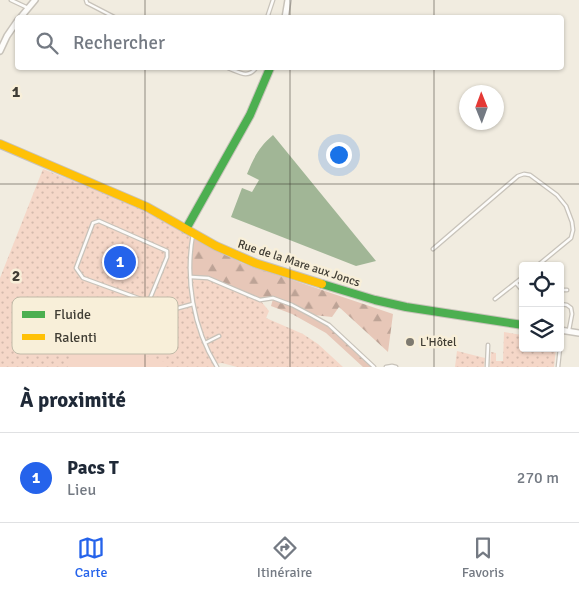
<!DOCTYPE html>
<html lang="fr">
<meta charset="utf-8">
<style>
body{margin:0;font-family:Signika,sans-serif;background:#f6f6f7;color:#1f2937}
.controls{position:absolute;right:15px;bottom:15px;display:grid;overflow:hidden;border-radius:5px;box-shadow:0 1px 4px #0004}
.controls button{width:45px;height:45px;display:grid;place-items:center;padding:0;border:0;border-bottom:1px solid #e0e1e3;background:#fff;color:#1f2937;font:25px sans-serif}
.compass{position:absolute;left:459px;top:85px;width:45px;height:45px;border-radius:50%;background:#fff;box-shadow:0 1px 4px #0004;rotate:359deg}
.you{position:absolute;left:338px;top:154px;width:18px;height:18px;margin:-12px;border:4px solid #fff;border-radius:50%;background:#1a73e8;box-shadow:0 0 0 8px #1a73e833}
.badge{display:grid;place-items:center;width:32px;height:32px;border-radius:50%;background:#2563eb;color:#fff;font-size:16px;font-weight:700}
.pin{position:absolute;translate:-50% -50%;border:2px solid #fff;box-shadow:0 1px 5px #0006}
.list{margin:0;padding:0;list-style:none}
h2{display:flex;justify-content:space-between;align-items:center;height:65px;margin:0;padding:0 20px;font-size:21px}
h2 small{font-size:16px;font-weight:400;color:#747a83}
.list li{display:grid;grid-template-columns:32px 1fr auto;gap:15px;align-items:center;box-sizing:border-box;height:90px;padding:0 20px;border-top:1px solid #e0e1e3}
.list b{display:block;font-size:19px;white-space:nowrap}
.list p{margin:0;font-size:16px;white-space:nowrap;color:#747a83}
.list em{font-size:16px;font-style:normal;color:#747a83}
.icon{flex:none;width:28px;height:28px;fill:none;stroke:currentColor;stroke-width:2;stroke-linecap:round;stroke-linejoin:round}
.map{position:relative;flex:none;width:579px;height:367px;overflow:hidden}
.search{position:absolute;background:#fff;box-shadow:0 1px 4px #0004;left:15px;right:15px;top:15px;height:55px;display:flex;align-items:center;gap:12px;box-sizing:border-box;padding:0 18px;border-radius:5px;color:#747a83;font-size:19px}
.sheet{height:155px;background:#fff}
nav{display:flex;justify-content:space-around;align-items:center;box-sizing:border-box;height:70px;border-top:1px solid #e0e1e3;background:#fff;font-size:14px;color:#747a83}
nav a{display:grid;justify-items:center;gap:2px}
nav .on{color:#2563eb}
.map>svg:first-child{display:block}
</style>
<div class="map">
<svg width="579" height="367" viewBox="0 0 579 367">
<defs>
<pattern id="green-dots" width="8" height="8" patternUnits="userSpaceOnUse" patternTransform="scale(1.25)"><rect width="8" height="8" fill="#f5d7c8"/><path d="M2 2h.1M6 6h.1" fill="none" stroke="#d3b9ac" stroke-width="1.8" stroke-linecap="round"/></pattern>
<pattern id="forest-firs" width="22" height="20" patternUnits="userSpaceOnUse" patternTransform="scale(1.25)"><rect width="22" height="20" fill="#e7c7b8"/><path d="M5 1l3.5 6h-7zM16 11l3.5 6h-7z" fill="#bda396"/></pattern>
</defs>
<rect width="100%" height="100%" fill="#f1ece0"/>
<g fill="url(#green-dots)">
<path d="M43 169 132 204 158 217 192 237 208 278 260 300 269 311 266 318 303 334 318 344 343 367H237L222 363 215 364 217 367H0V278Z"/>
<path d="M523 329V348H556L554 367H490L491 352 496 353V361H503L504 332 522 335Z"/>
<path d="M457 351 485 358 484 367H455Z"/>
</g>
<path fill="url(#forest-firs)" d="M192 237 242 263 393 314 388 352 339 307 332 317 313 315 329 325 374 367H363L326 333 292 314 271 306 273 299 260 300 208 278 191 277Z"/>
<path fill="#f5d7c8" d="M79 334 165 362 163 367H68Z"/>
<path fill="#a1b696" d="M273 135 376 261 356 266 231 217 242 188 252 192 259 180 247 174C254 157 259 147 273 135Z"/>
<g fill="none" stroke-linecap="round" stroke-linejoin="round">
<defs>
<g id="lane">
<path d="M11 0 28 8"/>
<path d="M86 0 87 3 116 18"/>
<path d="M267 18 273 0"/>
<path d="M228 68C239 72 248 79 256 68"/>
<path d="M193 234C185 279 193 328 217 367"/>
<path d="M433 249 518 176 524 174 530 175 557 195 566 206 572 222 573 230 571 238 537 266"/>
<path d="M191 277 208 278 260 300 273 298 292 305 311 315 329 325 374 367"/>
<path d="M516 283 523 291"/>
<path d="M560 290H567"/>
<path d="M495 299 523 277"/>
<path d="M149 301 167 257V251L99 221 93 223 76 268 83 278 171 310 193 304"/>
<path d="M560 304 567 305 571 308 572 314 569 330"/>
<path d="M205 343 219 336"/>
<path d="M386 367 392 366 396 367"/>
<path d="M487 367 488 345"/>
<path d="M558 367 560 348"/>
</g>
<g id="street">
<path d="M20 18 35 0"/>
<path d="M285 18 288 0"/>
<path d="M0 51 7 36 18 20"/>
<path d="M560 330 579 333"/>
</g>
<g id="fast">
<path d="M186 229 250 115 270 68"/>
<path d="M322 284 375 300 406 307 523 325"/>
</g>
<path id="slow" d="M0 144 147 207 216 246 255 263 322 284"/>
</defs>
<use href="#lane" stroke="#c8c3ba" stroke-width="5"/>
<use href="#street" stroke="#c8c3ba" stroke-width="8"/>
<use href="#fast" stroke="#c8c3ba" stroke-width="10"/>
<use href="#slow" stroke="#c8c3ba" stroke-width="10"/>
<use href="#lane" stroke="#fdfcfa" stroke-width="2.5"/>
<use href="#street" stroke="#fdfcfa" stroke-width="5"/>
<use href="#fast" stroke="#4caf50" stroke-width="8"/>
<use href="#slow" stroke="#ffc107" stroke-width="8"/>
</g>
<path fill="none" stroke="#403d34" stroke-width="1" stroke-opacity="0.55" d="M145 0V18M290 0V18M434 0V18M145 68V367M290 68V367M434 68V367M0 184H579"/>
<circle fill="#7e7a70" stroke="#f8efd9" stroke-width="2" cx="410" cy="342" r="5"/>
<g text-anchor="middle" stroke-width="5" stroke-linejoin="round" paint-order="stroke">
<g font-size="12" fill="#403d34" stroke="#f8efd9">
<text transform="translate(299 263) rotate(18)" y="4">Rue de la Mare aux Joncs</text>
</g>
<g font-size="12" fill="#403d34" stroke="#f8efd9" text-anchor="start">
<text x="420" y="346">L'Hôtel</text>
</g>
</g>
<rect x="12" y="297" width="166" height="57" rx="8" fill="#f8efd9" stroke="#c1baa8" stroke-width="1"/>
<rect x="22" y="311" width="23" height="7" fill="#4caf50"/>
<rect x="22" y="334" width="23" height="6" fill="#ffc107"/>
<g font-size="14" fill="#403d34">
<text x="54" y="319">Fluide</text>
<text x="54" y="342">Ralenti</text>
</g>
<g font-size="16" text-anchor="middle" font-weight="bold" fill="#403d34" stroke="#f8efd9" stroke-width="5" stroke-linejoin="round" paint-order="stroke">
<text x="16" y="97">1</text>
<text x="16" y="281">2</text>
</g>
</svg>
<div class="controls">
<button><svg class="icon" aria-label="locate" viewBox="0 0 24 24"><circle cx="12" cy="12" r="6"/><path d="M12 2v4M12 18v4M2 12h4M18 12h4"/></svg></button>
<button><svg class="icon" aria-label="layers" viewBox="0 0 24 24"><path d="M12 4l9 5-9 5-9-5zM3 14l9 5 9-5"/></svg></button>
</div>
<svg class="compass" viewBox="-18 -18 36 36"><path d="M0-13l5 13h-10z" fill="#e53935"/><path d="M0 13l5-13h-10z" fill="#747a83"/></svg>
<div class="you"></div>
<div class="pin badge" style="left:120px;top:262px">1</div>
<div class="search"><svg class="icon" aria-label="search" viewBox="0 0 24 24"><circle cx="10" cy="10" r="6"/><path d="M15 15l6 6"/></svg>Rechercher</div>
</div>
<section class="sheet">
<h2>À proximité<small></small></h2>
<ul class="list">
<li><span class="badge">1</span><div><b>Pacs T</b><p>Lieu</p></div><em>270 m</em></li>
</ul>
</section>
<nav>
<a class="on"><svg class="icon" aria-label="map" viewBox="0 0 24 24"><path d="M3 6l6-2 6 2 6-2v14l-6 2-6-2-6 2zM9 4v14M15 6v14"/></svg>Carte</a>
<a><svg class="icon" aria-label="directions" viewBox="0 0 24 24"><path d="M12 3l9 9-9 9-9-9zM9 14v-3h6M13 9l2 2-2 2"/></svg>Itinéraire</a>
<a><svg class="icon" aria-label="saved" viewBox="0 0 24 24"><path d="M7 4h10v16l-5-4-5 4z"/></svg>Favoris</a>
</nav>
